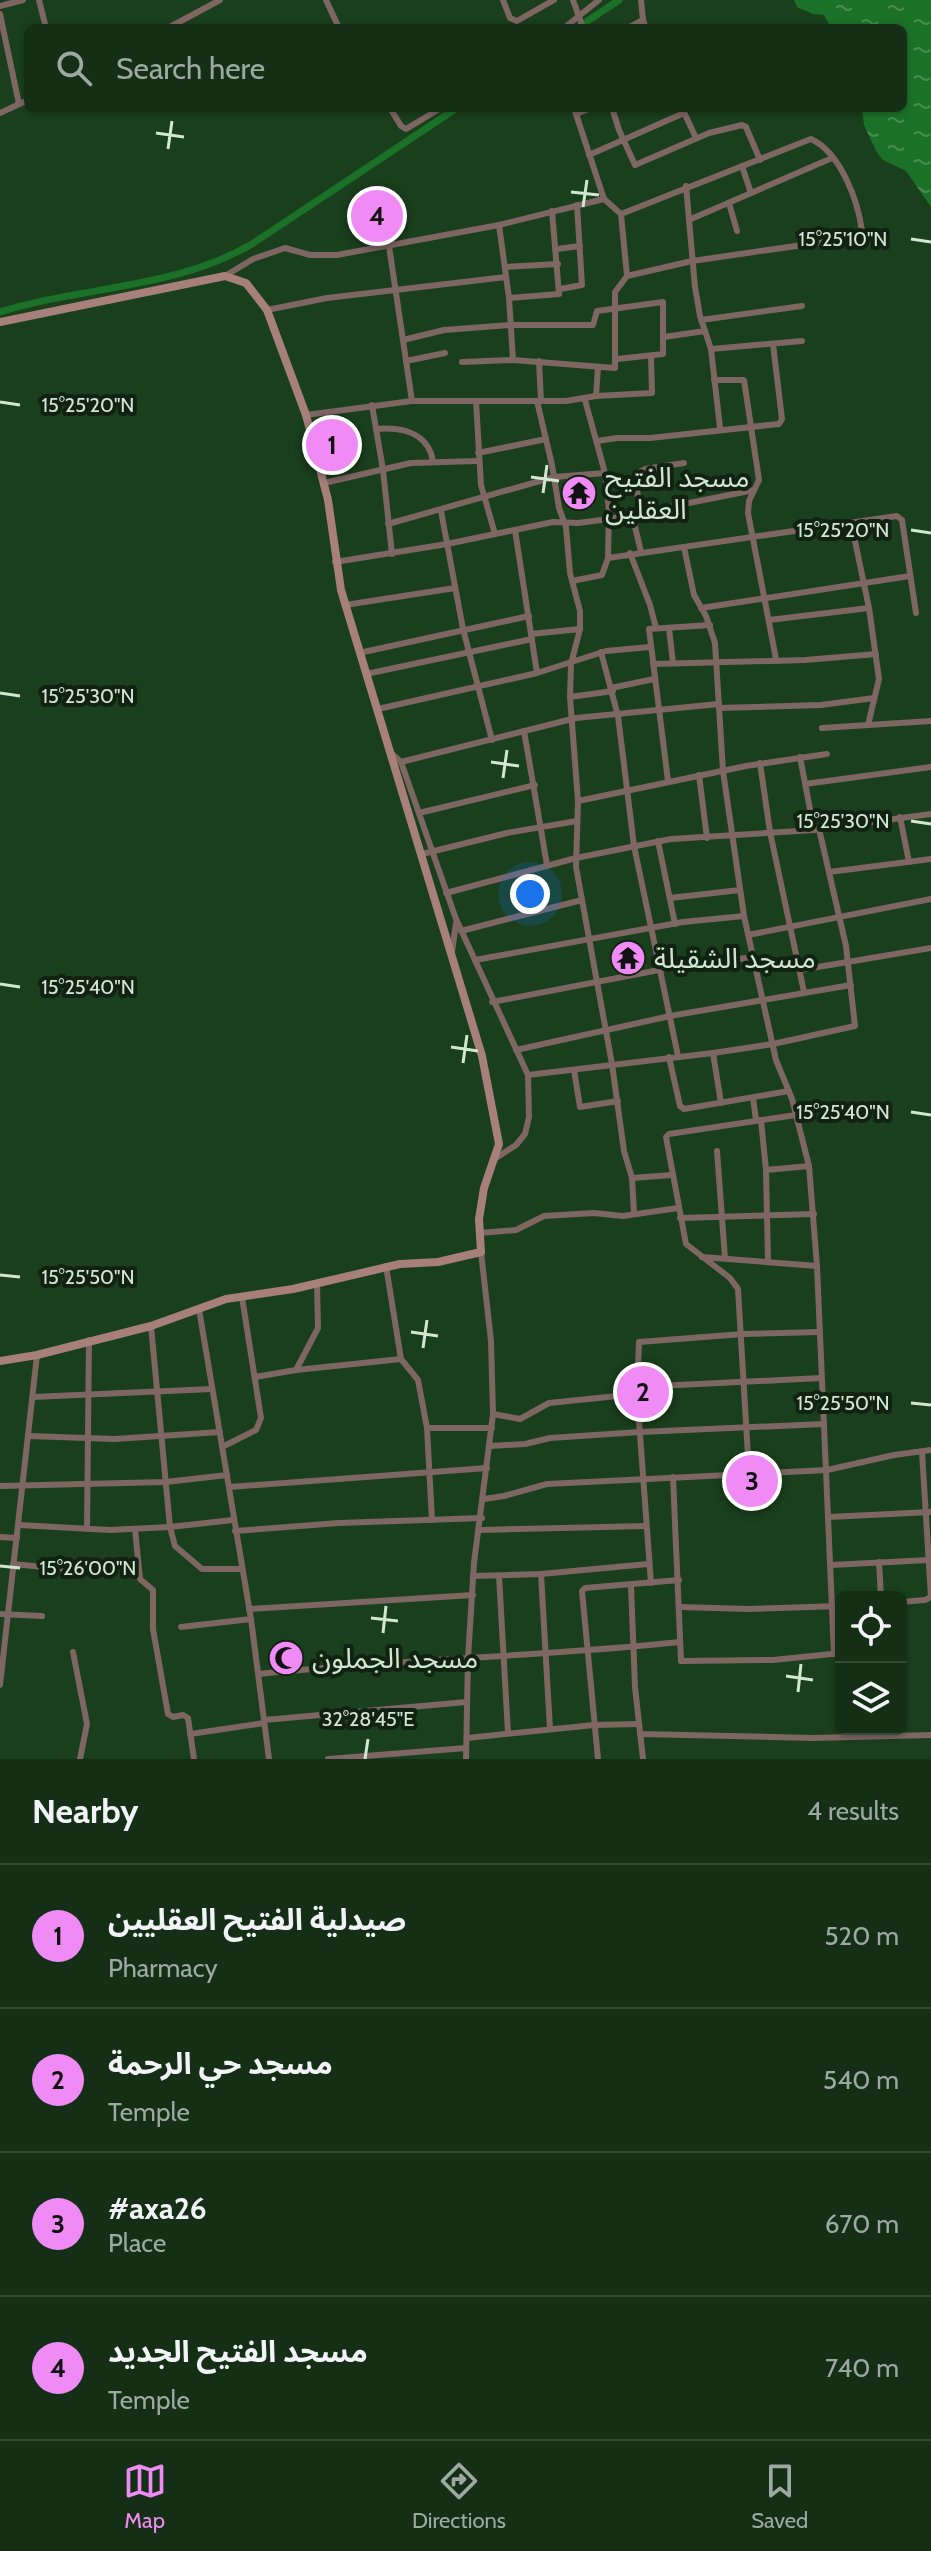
<!DOCTYPE html>
<meta charset="utf-8">
<style>
body{margin:0;font-family:Cabin,"Noto Sans Arabic",sans-serif;background:#213b23;color:#f1f3f6}
.controls{position:absolute;right:24px;bottom:24px;display:grid;overflow:hidden;border-radius:12px;box-shadow:0 2px 6px #0004}
.controls button{width:72px;height:72px;display:grid;place-items:center;padding:0;border:0;border-bottom:2px solid #334a35;background:#142f16;color:#f1f3f6;font:40px sans-serif}
.you{position:absolute;left:530px;top:894px;width:28px;height:28px;margin:-20px;border:6px solid #fff;border-radius:50%;background:#1a73e8;box-shadow:0 0 0 12px #1a73e833}
.badge{display:grid;place-items:center;width:52px;height:52px;border-radius:50%;background:#f08bf5;color:#111;font-size:26px;font-weight:700}
.pin{position:absolute;translate:-50% -50%;border:4px solid #fff;box-shadow:0 2px 8px #0006}
.list{margin:0;padding:0;list-style:none}
h2{display:flex;justify-content:space-between;align-items:center;height:104px;margin:0;padding:0 32px;font-size:34px}
h2 small{font-size:26px;font-weight:400;color:#9da9a1}
.list li{display:grid;grid-template-columns:52px 1fr auto;gap:24px;align-items:center;box-sizing:border-box;height:144px;padding:0 32px;border-top:2px solid #334a35}
.list b{display:block;font-size:30px;white-space:nowrap}
.list p{margin:0;font-size:26px;white-space:nowrap;color:#9da9a1}
.list em{font-size:26px;font-style:normal;color:#9da9a1}
.icon{flex:none;width:44px;height:44px;fill:none;stroke:currentColor;stroke-width:2;stroke-linecap:round;stroke-linejoin:round}
.map{position:relative;flex:none;width:931px;height:1759px;overflow:hidden}
.search{position:absolute;background:#142f16;box-shadow:0 2px 6px #0004;left:24px;right:24px;top:24px;height:88px;display:flex;align-items:center;gap:20px;box-sizing:border-box;padding:0 28px;border-radius:12px;color:#9da9a1;font-size:30px}
.sheet{height:680px;background:#142f16}
nav{display:flex;justify-content:space-around;align-items:center;box-sizing:border-box;height:112px;border-top:2px solid #334a35;background:#142f16;font-size:22px;color:#9da9a1}
nav a{display:grid;justify-items:center;gap:4px}
nav .on{color:#f08bf5}
.map>svg:first-child{display:block}
</style>
<div class="map">
<svg width="931" height="1759" viewBox="0 0 931 1759">
<defs>
<pattern id="water-ripples" width="26" height="14" patternUnits="userSpaceOnUse" patternTransform="scale(2)"><rect width="26" height="14" fill="#1c7128"/><path d="M2 4q2-2 4 0t4 0M15 11q2-2 4 0t4 0" fill="none" stroke="#478c50"/></pattern>
</defs>
<rect width="100%" height="100%" fill="#1a3f1d"/>
<path fill="url(#water-ripples)" d="M794 0H931V207L906 171 883 160 876 151 864 125 862 108H903V28H831L824 15 813 14 797 7Z"/>
<g fill="none" stroke-linecap="round" stroke-linejoin="round">
<g stroke="#1c7128" stroke-width="7">
<path d="M577 28 619 0"/>
<path d="M0 312C83 286 175 289 252 244L457 108"/>
</g>
<g stroke="#7e6663" stroke-width="6">
<path d="M39 0 46 28"/>
<path d="M326 0 339 28"/>
<path d="M503 0 510 18 517 21 554 0"/>
<path d="M573 0 583 28"/>
<path d="M641 0 643 20 646 28"/>
<path d="M0 6 23 0"/>
<path d="M0 14 19 104"/>
<path d="M168 28 220 0"/>
<path d="M564 28 599 0"/>
<path d="M628 28 643 20"/>
<path d="M390 108 401 126 406 129 441 108"/>
<path d="M574 108 604 199"/>
<path d="M612 108 619 130 635 165 709 133 742 125 746 127 760 160"/>
<path d="M682 108 696 138"/>
<path d="M0 113 28 100"/>
<path d="M576 114 591 108"/>
<path d="M589 155 684 113"/>
<path d="M742 166 751 193"/>
<path d="M686 186 695 287 700 316 711 349 720 428"/>
<path d="M729 203 737 231"/>
<path d="M691 219 832 158"/>
<path d="M499 225 509 298 513 360"/>
<path d="M389 246 412 401"/>
<path d="M557 249 580 246"/>
<path d="M505 267 558 264"/>
<path d="M225 276 253 259 285 248 310 255H337L499 225 604 199 621 214 627 276"/>
<path d="M560 289 582 285 577 205"/>
<path d="M509 298 559 294 552 211"/>
<path d="M267 310 327 298 506 277"/>
<path d="M701 320 802 306"/>
<path d="M664 337 705 331"/>
<path d="M403 340 444 330 511 325H593L597 311 663 302V354L617 359"/>
<path d="M711 349 802 341"/>
<path d="M406 361 445 353"/>
<path d="M539 361 541 401"/>
<path d="M462 362 513 360 615 368V292L627 276 692 261 858 237 862 231C858 201 841 153 811 139L621 214"/>
<path d="M714 380H744L759 480 749 501 748 513 776 659"/>
<path d="M596 396 598 367"/>
<path d="M585 400 605 473 609 510 608 558"/>
<path d="M476 401 481 485 495 534"/>
<path d="M537 401 552 465 559 508 566 527 570 573 580 611V629L571 664 570 697 578 801 576 867 612 1064 624 1151 632 1178 634 1213"/>
<path d="M372 405 383 470 392 554"/>
<path d="M306 415 412 401H566L596 396 652 393 651 356"/>
<path d="M376 429C401 427 428 432 433 461"/>
<path d="M597 441 617 438H650L779 424 782 419 773 344"/>
<path d="M478 453 546 439"/>
<path d="M324 483 411 463 478 461"/>
<path d="M441 511 463 629 492 740"/>
<path d="M639 512 636 474 645 469 684 463"/>
<path d="M632 514 641 552"/>
<path d="M851 522 869 608 879 679 868 725"/>
<path d="M388 524 554 477 605 473"/>
<path d="M515 530 537 673"/>
<path d="M684 547 694 595 706 616 715 643 723 771 744 916 776 1060 792 1099 809 1166 817 1266 834 1654"/>
<path d="M630 553 650 605 656 628"/>
<path d="M335 562 447 544 553 522 578 523 609 519 754 490"/>
<path d="M572 581 602 575 608 558 897 516 902 520 916 613"/>
<path d="M345 605 455 588"/>
<path d="M701 608 910 576"/>
<path d="M769 620 869 608"/>
<path d="M669 628 673 663"/>
<path d="M531 634 580 629"/>
<path d="M601 652 618 716 634 846 678 1056"/>
<path d="M359 653 529 616"/>
<path d="M653 664 805 660 876 654"/>
<path d="M366 674 532 639"/>
<path d="M611 688 654 679"/>
<path d="M570 697 613 691"/>
<path d="M719 708 821 705 874 698"/>
<path d="M378 709 537 673 606 651 650 647"/>
<path d="M822 728 931 721"/>
<path d="M524 731 547 865"/>
<path d="M391 753 401 762 456 919 528 1075 529 1117 525 1134 516 1145 496 1158"/>
<path d="M800 757 814 830"/>
<path d="M401 762 576 718 719 704"/>
<path d="M760 763 770 832 804 992"/>
<path d="M699 775 707 838"/>
<path d="M668 781 649 629 710 625"/>
<path d="M805 784 931 767"/>
<path d="M578 801 746 766 827 754"/>
<path d="M419 813 535 785"/>
<path d="M900 817 909 862"/>
<path d="M658 841 675 924"/>
<path d="M422 854 507 833 577 821"/>
<path d="M829 872 931 859"/>
<path d="M446 893 576 858 671 839 814 830 931 814"/>
<path d="M670 898 740 890"/>
<path d="M461 931 582 900"/>
<path d="M748 935 931 899"/>
<path d="M452 952 456 923"/>
<path d="M475 960 683 922 744 916"/>
<path d="M800 970 931 948"/>
<path d="M492 1002 659 970 753 957"/>
<path d="M516 1050 670 1016 851 985"/>
<path d="M713 1053 721 1103"/>
<path d="M669 1057 680 1106 684 1109 789 1091"/>
<path d="M574 1070 580 1107 618 1101"/>
<path d="M528 1075 713 1053 773 1044 855 1026 846 946 819 829"/>
<path d="M753 1098 756 1120"/>
<path d="M761 1120 766 1170 768 1261"/>
<path d="M717 1151 725 1258"/>
<path d="M766 1170 809 1166"/>
<path d="M632 1178 672 1175"/>
<path d="M680 1218 814 1214"/>
<path d="M479 1233 516 1230 544 1216 594 1213 623 1216 678 1208"/>
<path d="M702 1257 817 1266"/>
<path d="M386 1266 401 1359 418 1380 427 1428 432 1520"/>
<path d="M199 1309 251 1619 269 1759"/>
<path d="M151 1326 170 1527 175 1546 202 1569H242"/>
<path d="M296 1370 318 1328 317 1284"/>
<path d="M255 1377 296 1370 401 1359"/>
<path d="M637 1387 821 1378"/>
<path d="M33 1397 212 1389"/>
<path d="M493 1414 520 1419 549 1403 637 1394"/>
<path d="M427 1428H492"/>
<path d="M29 1436 115 1439 220 1432"/>
<path d="M490 1446 525 1444 550 1438 640 1432 824 1424"/>
<path d="M222 1447 256 1430 261 1418 242 1297"/>
<path d="M749 1473 738 1289 730 1278 686 1244 666 1137 669 1134 796 1115"/>
<path d="M673 1477 681 1661 773 1660 841 1653"/>
<path d="M0 1486 166 1482 227 1475"/>
<path d="M229 1487 487 1468"/>
<path d="M484 1499 504 1496 547 1484 827 1470 894 1455 931 1450"/>
<path d="M829 1517 931 1512"/>
<path d="M19 1525 110 1530 170 1527 233 1520"/>
<path d="M87 1529 89 1340"/>
<path d="M135 1529 140 1579 153 1590V1629L168 1714 173 1717 183 1715 188 1718 194 1759"/>
<path d="M480 1530 645 1526"/>
<path d="M235 1531 339 1523 482 1518"/>
<path d="M0 1537 17 1538"/>
<path d="M879 1562 881 1597"/>
<path d="M13 1564 64 1569"/>
<path d="M831 1565 929 1560"/>
<path d="M541 1574 550 1729"/>
<path d="M473 1576 541 1574 648 1564"/>
<path d="M499 1576 508 1733"/>
<path d="M651 1583 637 1394 639 1342 743 1334 819 1332"/>
<path d="M631 1586 635 1687 643 1759"/>
<path d="M901 1602 925 1600 931 1597 922 1452"/>
<path d="M680 1607 748 1609 841 1606"/>
<path d="M249 1609 473 1595"/>
<path d="M0 1614 42 1616"/>
<path d="M181 1627 251 1619"/>
<path d="M73 1652 87 1724 80 1759"/>
<path d="M259 1674C399 1659 540 1657 680 1642"/>
<path d="M0 1685 37 1355"/>
<path d="M264 1720 467 1702"/>
<path d="M190 1734 264 1723"/>
<path d="M640 1734 813 1738 931 1735"/>
<path d="M467 1738 594 1725 638 1724"/>
<path d="M328 1759 466 1748"/>
<path d="M466 1759 468 1658 474 1563 493 1414 491 1341 481 1252"/>
<path d="M598 1759 582 1591 585 1588 679 1580"/>
</g>
<path stroke="#a7807c" stroke-width="8" d="M0 322 225 276 246 283 267 310 306 415 328 500 341 590 482 1056 499 1144 484 1188 479 1219 481 1252 438 1262 400 1264 293 1289 226 1299 151 1326 37 1355 0 1361"/>
</g>
<path fill="none" stroke="#d2e7d2" stroke-width="3" d="M156 133 184 137M168 149 172 121M571 192 599 195M583 207 587 180M911 239 931 242M0 402 20 405M531 477 559 481M543 493 547 465M911 530 931 533M0 693 20 696M491 762 519 766M503 778 507 750M911 821 931 824M0 984 20 987M451 1047 478 1051M463 1063 467 1035M911 1112 931 1115M0 1275 20 1277M411 1332 438 1336M423 1348 427 1320M911 1403 931 1405M0 1566 20 1568M371 1618 398 1621M383 1633 386 1606M786 1676 813 1680M798 1692 801 1664M365 1759 368 1739"/>
<defs>
<symbol id="temple-disc" viewBox="-11 -11 22 22"><circle r="9.5" fill="#f08bf5" stroke="#112112"/><path d="M0-6L5-2H3V0L6.5 2.5H4V6H1.5V3h-3V6H-4V2.5H-6.5L-3 0V-2H-5Z" fill="#111"/></symbol>
<symbol id="mosque-disc" viewBox="-11 -11 22 22"><circle r="9.5" fill="#f08bf5" stroke="#112112"/><path d="M3.5-4.9A6 6 0 1 0 3.5 4.9A5 5 0 1 1 3.5-4.9Z" fill="#111"/></symbol>
</defs>
<g fill-rule="evenodd">
<use href="#temple-disc" x="559" y="473" width="40" height="40"/>
<use href="#temple-disc" x="608" y="938" width="40" height="40"/>
<use href="#mosque-disc" x="266" y="1638" width="40" height="40"/>
</g>
<g text-anchor="middle" stroke-width="8" stroke-linejoin="round" paint-order="stroke">
<g font-size="28" fill="#d2e7d2" stroke="#112112" text-anchor="start">
<text x="605" y="487">مسجد الفتيح<tspan x="605" dy="32">العقلين</tspan></text>
<text x="654" y="968">مسجد الشقيلة</text>
<text x="312" y="1668">مسجد الجملون</text>
</g>
</g>
<g font-size="20" text-anchor="middle" fill="#d2e7d2" stroke="#112112" stroke-width="8" stroke-linejoin="round" paint-order="stroke">
<text x="843" y="246">15°25'10"N</text>
<text x="88" y="412">15°25'20"N</text>
<text x="843" y="537">15°25'20"N</text>
<text x="88" y="703">15°25'30"N</text>
<text x="843" y="828">15°25'30"N</text>
<text x="88" y="994">15°25'40"N</text>
<text x="843" y="1119">15°25'40"N</text>
<text x="88" y="1284">15°25'50"N</text>
<text x="843" y="1410">15°25'50"N</text>
<text x="88" y="1575">15°26'00"N</text>
<text x="368" y="1726">32°28'45"E</text>
</g>
</svg>
<div class="controls">
<button><svg class="icon" aria-label="locate" viewBox="0 0 24 24"><circle cx="12" cy="12" r="6"/><path d="M12 2v4M12 18v4M2 12h4M18 12h4"/></svg></button>
<button><svg class="icon" aria-label="layers" viewBox="0 0 24 24"><path d="M12 4l9 5-9 5-9-5zM3 14l9 5 9-5"/></svg></button>
</div>
<div class="you"></div>
<div class="pin badge" style="left:332px;top:445px">1</div>
<div class="pin badge" style="left:643px;top:1392px">2</div>
<div class="pin badge" style="left:752px;top:1481px">3</div>
<div class="pin badge" style="left:377px;top:216px">4</div>
<div class="search"><svg class="icon" aria-label="search" viewBox="0 0 24 24"><circle cx="10" cy="10" r="6"/><path d="M15 15l6 6"/></svg>Search here</div>
</div>
<section class="sheet">
<h2>Nearby<small>4 results</small></h2>
<ul class="list">
<li><span class="badge">1</span><div><b>صيدلية الفتيح العقليين</b><p>Pharmacy</p></div><em>520 m</em></li>
<li><span class="badge">2</span><div><b>مسجد حي الرحمة</b><p>Temple</p></div><em>540 m</em></li>
<li><span class="badge">3</span><div><b>#axa26</b><p>Place</p></div><em>670 m</em></li>
<li><span class="badge">4</span><div><b>مسجد الفتيح الجديد</b><p>Temple</p></div><em>740 m</em></li>
</ul>
</section>
<nav>
<a class="on"><svg class="icon" aria-label="map" viewBox="0 0 24 24"><path d="M3 6l6-2 6 2 6-2v14l-6 2-6-2-6 2zM9 4v14M15 6v14"/></svg>Map</a>
<a><svg class="icon" aria-label="directions" viewBox="0 0 24 24"><path d="M12 3l9 9-9 9-9-9zM9 14v-3h6M13 9l2 2-2 2"/></svg>Directions</a>
<a><svg class="icon" aria-label="saved" viewBox="0 0 24 24"><path d="M7 4h10v16l-5-4-5 4z"/></svg>Saved</a>
</nav>
